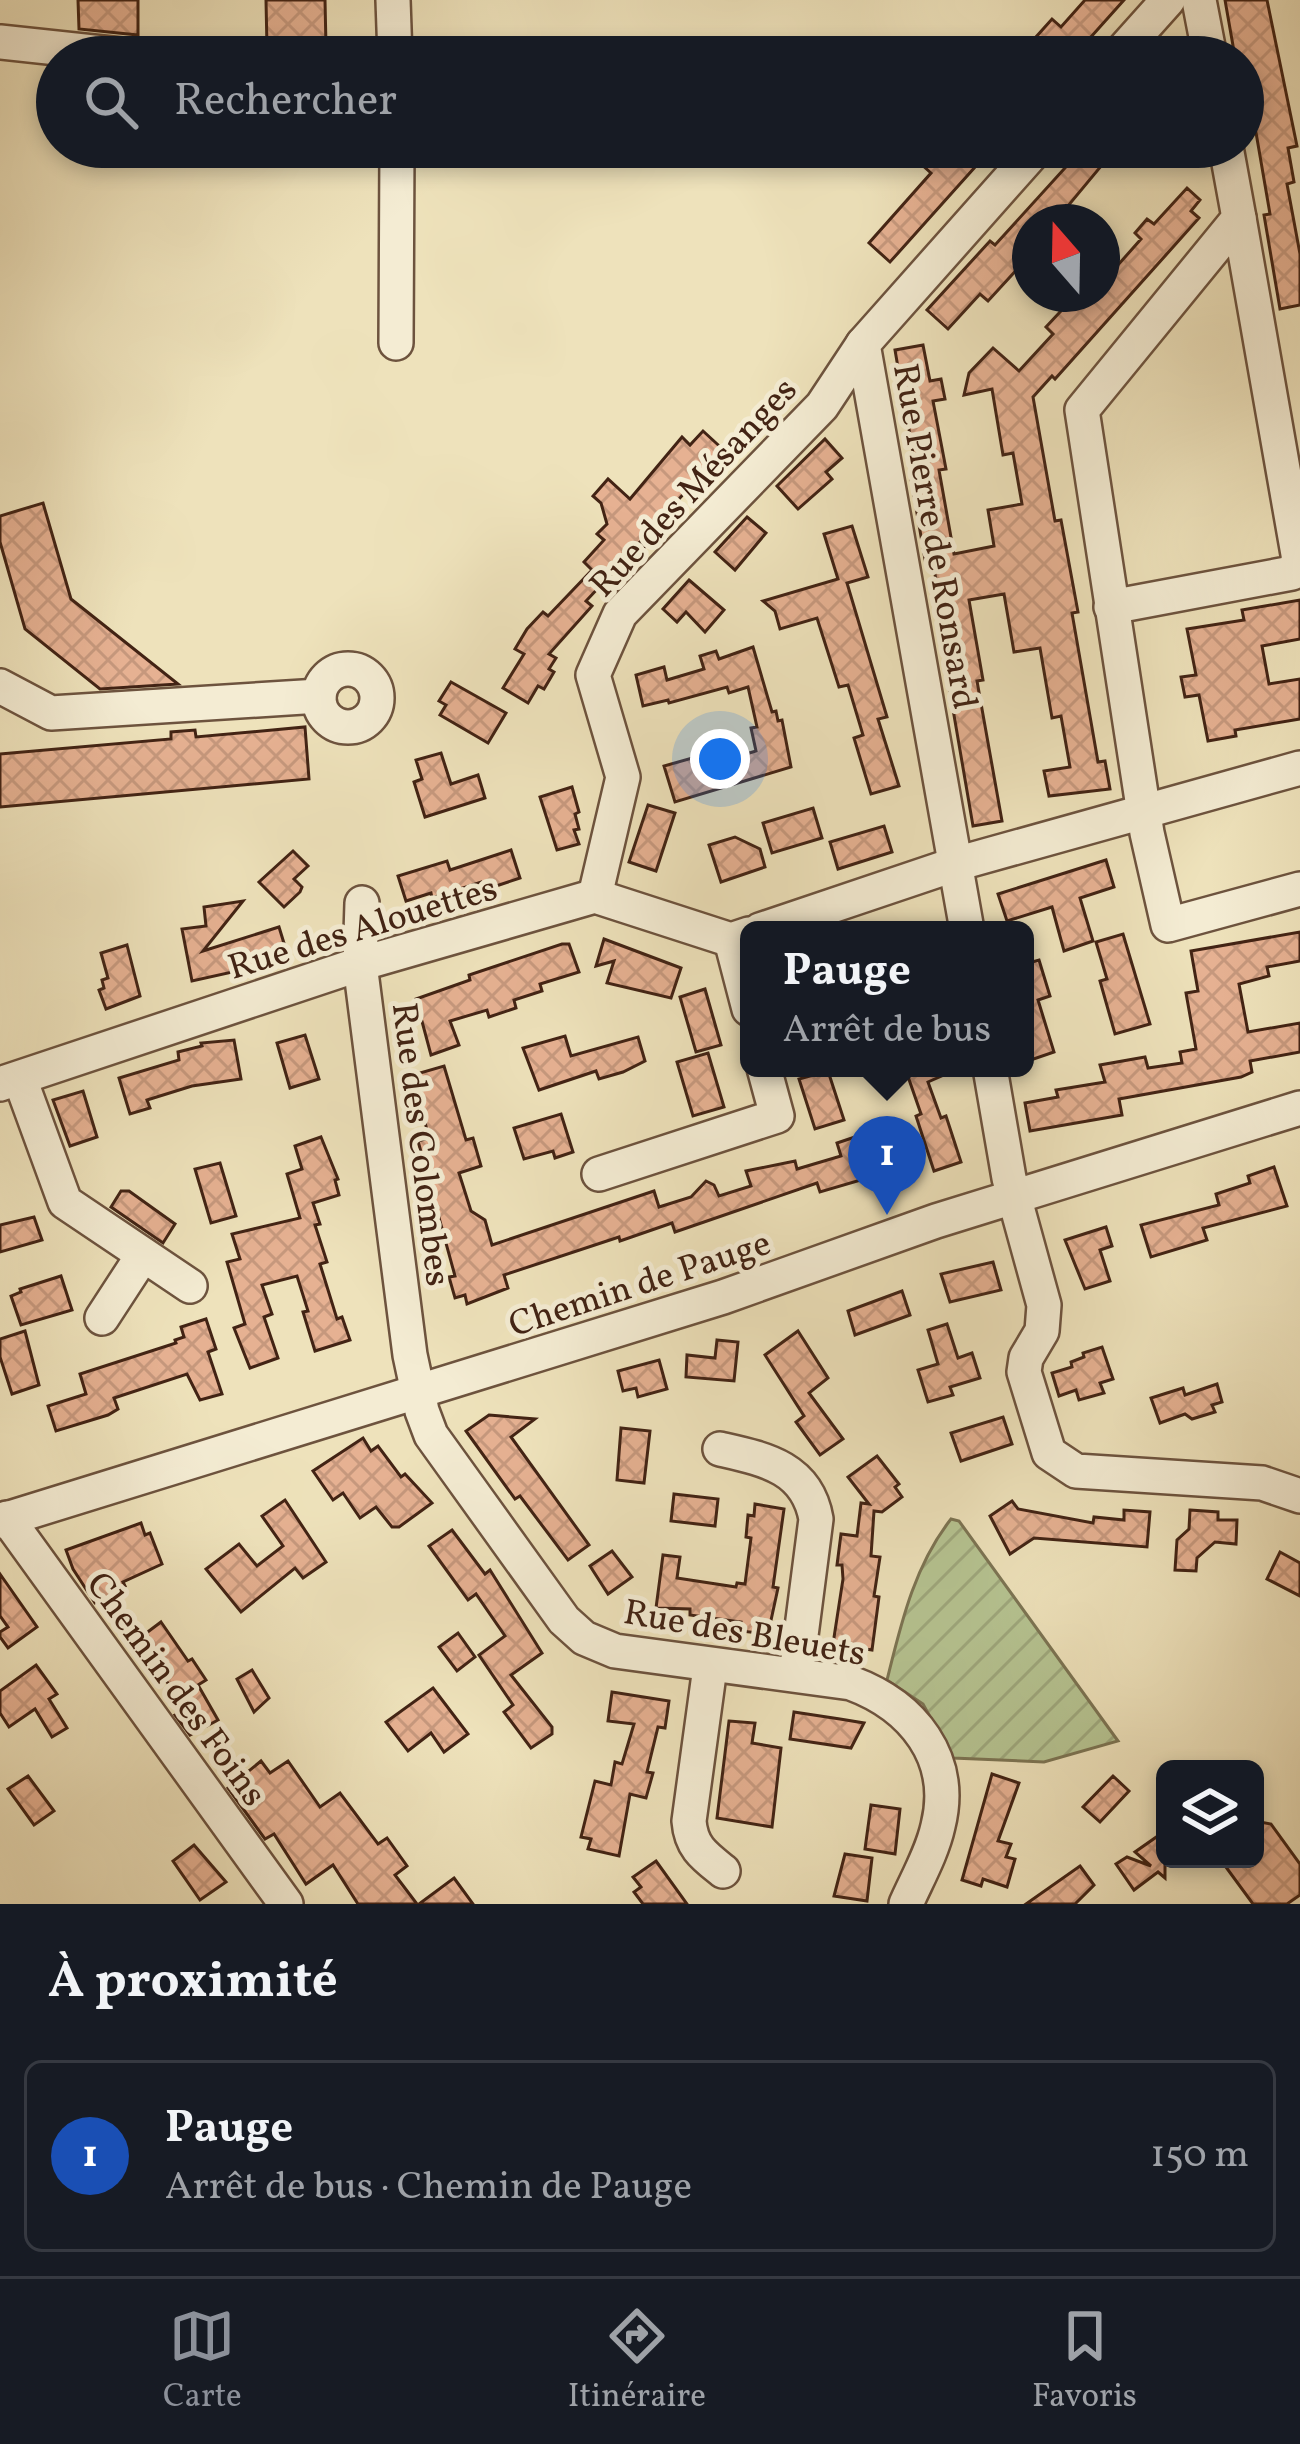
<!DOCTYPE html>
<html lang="fr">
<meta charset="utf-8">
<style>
body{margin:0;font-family:Vollkorn,serif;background:#20242c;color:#f1f3f6}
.controls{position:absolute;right:36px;bottom:36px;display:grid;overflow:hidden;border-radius:18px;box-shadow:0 6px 18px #0003}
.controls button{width:108px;height:108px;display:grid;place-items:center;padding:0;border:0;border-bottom:3px solid #363941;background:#171b24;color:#f1f3f6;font:60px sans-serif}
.compass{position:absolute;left:1012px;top:204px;width:108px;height:108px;border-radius:50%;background:#171b24;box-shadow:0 6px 18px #0003;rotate:340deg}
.you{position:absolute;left:720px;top:759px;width:42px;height:42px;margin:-30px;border:9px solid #fff;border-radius:50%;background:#1a73e8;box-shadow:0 0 0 18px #1a73e833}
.badge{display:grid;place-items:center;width:78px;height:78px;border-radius:50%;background:#8c9099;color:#fff;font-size:39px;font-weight:700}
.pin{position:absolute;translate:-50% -99px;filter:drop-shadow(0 3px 6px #0008)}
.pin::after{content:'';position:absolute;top:63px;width:42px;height:36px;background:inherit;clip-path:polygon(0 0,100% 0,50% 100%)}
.popup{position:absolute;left:740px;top:921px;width:294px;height:156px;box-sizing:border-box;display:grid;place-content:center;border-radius:18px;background:#171b24;filter:drop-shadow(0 3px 9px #0005);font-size:39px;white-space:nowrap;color:#9ea1a6}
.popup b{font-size:45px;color:#f1f3f6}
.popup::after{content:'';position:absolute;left:50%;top:100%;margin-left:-24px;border:24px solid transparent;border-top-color:#171b24}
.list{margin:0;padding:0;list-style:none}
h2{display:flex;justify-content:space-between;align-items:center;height:156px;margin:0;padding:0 48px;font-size:51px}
h2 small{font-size:39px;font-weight:400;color:#9ea1a6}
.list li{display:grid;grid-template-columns:78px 1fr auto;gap:36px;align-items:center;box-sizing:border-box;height:192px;margin:0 24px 24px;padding:0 24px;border:3px solid #363941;border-radius:18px}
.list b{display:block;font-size:45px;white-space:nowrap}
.list p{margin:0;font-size:39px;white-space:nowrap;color:#9ea1a6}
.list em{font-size:39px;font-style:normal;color:#9ea1a6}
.icon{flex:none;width:66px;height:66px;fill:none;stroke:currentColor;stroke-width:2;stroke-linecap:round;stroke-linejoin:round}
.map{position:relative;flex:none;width:1300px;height:1904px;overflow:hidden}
.search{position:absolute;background:#171b24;box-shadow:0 6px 18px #0003;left:36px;right:36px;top:36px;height:132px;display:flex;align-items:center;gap:30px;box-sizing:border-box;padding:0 42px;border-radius:66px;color:#9ea1a6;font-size:45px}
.sheet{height:372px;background:#171b24}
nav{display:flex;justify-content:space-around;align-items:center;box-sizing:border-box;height:168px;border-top:3px solid #363941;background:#171b24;font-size:33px;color:#9ea1a6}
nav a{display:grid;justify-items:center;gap:6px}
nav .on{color:#8c9099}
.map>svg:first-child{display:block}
</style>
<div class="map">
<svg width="1300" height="1904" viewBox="0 0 1300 1904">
<defs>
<pattern id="garden-furrows" width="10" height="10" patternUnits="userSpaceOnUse" patternTransform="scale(3)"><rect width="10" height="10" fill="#b6c492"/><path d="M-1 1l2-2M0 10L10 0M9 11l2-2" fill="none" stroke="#9ea87d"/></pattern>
<pattern id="building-cross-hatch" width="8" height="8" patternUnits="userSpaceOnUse" patternTransform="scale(3)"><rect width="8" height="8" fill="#e6b192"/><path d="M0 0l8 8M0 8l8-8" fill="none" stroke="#c6987d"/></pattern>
</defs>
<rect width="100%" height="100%" fill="#eee2bb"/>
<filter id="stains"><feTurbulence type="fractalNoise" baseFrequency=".00167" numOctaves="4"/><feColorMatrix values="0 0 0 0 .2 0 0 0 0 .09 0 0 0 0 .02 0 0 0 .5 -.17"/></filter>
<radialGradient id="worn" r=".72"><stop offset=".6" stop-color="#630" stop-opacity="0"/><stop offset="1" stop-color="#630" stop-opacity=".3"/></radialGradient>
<path fill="url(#garden-furrows)" stroke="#7c7453" stroke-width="3" d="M951 1519 959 1521 1118 1741 1044 1762 953 1758 923 1704 887 1680C901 1624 914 1566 951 1519Z"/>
<g fill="url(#building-cross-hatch)" stroke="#422314" stroke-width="3">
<path d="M78 0H138V35L79 29Z"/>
<path d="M266 0H325L326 47 267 48Z"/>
<path d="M1085 0H1124L1073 57H1034L1045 45 1036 37 1052 19 1061 27Z"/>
<path d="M1225 0H1267L1297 146 1288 148 1294 182 1287 184 1300 254V305L1280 309 1264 215 1270 214 1243 57H1235Z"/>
<path d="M902 147H993L890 262 869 243 931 173Z"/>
<path d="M1084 147H1094L1107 159 1067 207 1083 222H1030V275L1020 266 988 301 980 294 948 329 927 310 990 241 995 245Z"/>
<path d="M1187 188 1200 200 1191 211 1199 218 1055 379 1052 376 1033 397 1055 521 1061 520 1078 612 1072 613 1098 762 1105 761 1110 789 1049 796 1044 771 1070 767 1061 716 1052 718 1040 648 1014 652 1004 594 969 600 983 680 977 681 1002 821 973 826 949 686 955 685 947 639 933 564 926 565 910 473 916 472 905 405 899 406 895 386 901 385 895 350 923 345 930 381 941 379 945 399 933 401 946 469 939 470 954 554 994 546 988 510 1022 504 1013 453 1003 455 992 389 964 395 969 373 993 348 1019 371 1053 334 1046 327 1074 297 1082 304 1091 294H1102V251L1118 265 1141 239 1135 233 1147 219 1154 224Z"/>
<path d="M703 431 728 454 696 490 691 486 665 514 640 542 645 547 623 571 618 567 586 601 592 606 549 654 556 658 549 669 554 672 544 689 538 686 528 703 503 688 524 654 515 649 527 629 543 612 548 616 592 570 584 562 604 540 597 534 607 524 601 503 593 496 608 479 630 499 682 437 690 445Z"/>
<path d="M825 439 842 458 826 472 832 479 798 509 777 486Z"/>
<path d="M43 503 71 599 178 684 100 689 25 629 0 542V516Z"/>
<path d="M747 517 766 533 735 570 715 552Z"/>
<path d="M852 526 868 577 847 583 887 717 878 719 899 786 871 794 854 738 863 735 848 685 839 687 817 618 780 629 775 611 763 601 838 579 824 534Z"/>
<path d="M689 580 724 610 705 632 686 612 677 622 663 609Z"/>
<path d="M1300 600V639L1262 646 1269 684 1300 679V719L1235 730 1236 736 1208 741 1199 695 1185 697 1181 677 1196 675 1187 629 1244 620 1242 610Z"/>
<path d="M753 647 772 712 776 711 778 721 782 720 791 767 675 802 664 766 717 751 721 762 756 751 751 728 757 727 748 687 729 693 727 687 669 703 668 700 643 706 636 675 664 667 667 680 704 669 700 656 716 651 719 659Z"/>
<path d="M451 682 506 713 488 743 440 715 446 705 439 701Z"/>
<path d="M305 727 309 779 0 807V754L171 739V732L195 730 196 737Z"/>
<path d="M441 753 451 784 478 775 485 798 425 817 414 782 422 779 416 760Z"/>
<path d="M572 787 579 812 575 814 579 829 574 830 579 844 557 850 540 797Z"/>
<path d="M648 805 675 813 656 871 629 862Z"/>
<path d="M813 808 822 838 772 853 763 823Z"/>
<path d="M884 826 892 852 838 869 830 842Z"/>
<path d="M735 837 760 849 765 867 721 882 709 845Z"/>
<path d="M511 850 520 878 484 890 481 882 432 898 431 893 406 901 398 876 447 861 450 870Z"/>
<path d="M293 851 308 866 294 879 302 887 300 892 284 907 259 882Z"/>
<path d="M1106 860 1114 887 1080 898 1093 941 1064 951 1052 907 1007 921 998 894Z"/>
<path d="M243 901 203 951 279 927 287 953 263 960 264 965 192 981 182 929 206 926 204 907Z"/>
<path d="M1300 932V961L1267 967 1269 976 1239 984 1248 1032 1300 1023V1052L1250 1061 1252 1072 1241 1077 1119 1099 1122 1115 1030 1131 1025 1103 1058 1097 1056 1090 1105 1082 1100 1065 1145 1057 1148 1068 1182 1063 1180 1052 1196 1049 1186 993 1198 991 1191 951Z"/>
<path d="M1123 934 1150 1024 1115 1034 1100 981 1107 979 1096 942Z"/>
<path d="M604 939 681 968 671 998 607 983 614 961 596 966Z"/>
<path d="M562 944H569L579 972 540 984 542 991 514 1000 516 1008 489 1017 487 1010 450 1021 459 1045 431 1055 416 999 470 980 469 975Z"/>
<path d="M127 945 140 996 106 1009 99 990 104 988 102 980 108 978 101 953Z"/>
<path d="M1039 960 1050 996 1038 1000 1054 1052 1025 1062V964Z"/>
<path d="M705 989 721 1045 696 1052 680 997Z"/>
<path d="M305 1035 319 1079 290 1088 277 1043Z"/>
<path d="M565 1036 571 1056 638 1037 645 1061 623 1072 599 1079 596 1071 539 1090 523 1048Z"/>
<path d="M234 1040 241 1079 192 1086 147 1100 150 1108 130 1114 119 1078 179 1060 178 1052 202 1046 201 1043Z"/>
<path d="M708 1053 724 1107 693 1116 677 1062Z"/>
<path d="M444 1066 466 1140 473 1138 481 1166 459 1173 471 1211 485 1220 492 1245 654 1191 659 1207 691 1197 706 1181 714 1185 719 1196 751 1186 746 1171 795 1161 797 1169 841 1156 837 1143 858 1136 871 1177 820 1192 817 1183 675 1232 672 1223 620 1241 619 1237 504 1275 508 1288 467 1304 465 1295 455 1298 449 1277 455 1276 418 1141 429 1138 413 1075Z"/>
<path d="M905 1068H960L928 1082 941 1118 946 1116 961 1162 934 1171 916 1116 921 1114Z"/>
<path d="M828 1071 844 1120 815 1129 799 1079Z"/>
<path d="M83 1091 97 1137 70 1146 53 1100Z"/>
<path d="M561 1114 573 1152 555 1158 553 1151 524 1159 514 1128Z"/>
<path d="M321 1137 338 1179 335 1180 339 1195 313 1203 320 1224 315 1225 327 1262 320 1264 337 1319 342 1317 350 1340 315 1351 303 1312 308 1311 297 1276 262 1285 272 1314 264 1317 278 1358 250 1368 234 1328 245 1324 227 1262 240 1259 232 1234 300 1218 287 1174 302 1169 295 1146Z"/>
<path d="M220 1163 236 1216 211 1223 195 1169Z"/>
<path d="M1274 1167 1287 1206 1203 1228 1207 1240 1151 1257 1141 1225 1219 1205 1216 1194 1250 1183 1248 1176Z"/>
<path d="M121 1191H129L175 1224 163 1243 111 1207Z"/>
<path d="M34 1217 42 1240 0 1252V1225Z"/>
<path d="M1106 1227 1112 1246 1100 1250 1110 1281 1085 1289 1065 1240Z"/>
<path d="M993 1262 1001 1290 950 1302 941 1274Z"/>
<path d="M61 1276 72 1310 21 1325 11 1296 21 1292 20 1289Z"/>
<path d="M902 1291 910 1315 855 1335 848 1311Z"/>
<path d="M206 1319 216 1349 208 1352 222 1394 200 1400 187 1374 114 1398 118 1409 108 1415 56 1431 48 1406 86 1394 80 1374 176 1343 175 1340 184 1337 181 1327Z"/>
<path d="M947 1324 958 1358 972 1353 980 1378 950 1387 953 1395 928 1402 918 1370 938 1364 928 1330Z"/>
<path d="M25 1331 39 1385 12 1394 0 1357V1339Z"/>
<path d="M798 1331 828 1378 809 1393 843 1439 820 1455 796 1422 804 1416 765 1355Z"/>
<path d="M717 1340 738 1342 734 1381 686 1377 687 1355 715 1358Z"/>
<path d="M1102 1347 1113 1379 1100 1383 1104 1393 1079 1400 1076 1390 1059 1396 1052 1373 1072 1367 1071 1362 1084 1357 1083 1353Z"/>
<path d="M659 1360 667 1389 638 1397 636 1388 623 1391 618 1371Z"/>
<path d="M1217 1384 1222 1402 1212 1405 1215 1412 1192 1419 1185 1414 1160 1423 1151 1398 1183 1388 1185 1395Z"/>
<path d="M489 1415 535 1419 511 1437 589 1545 568 1560 520 1496 515 1499 466 1431Z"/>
<path d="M1003 1417 1012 1444 961 1461 951 1433Z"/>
<path d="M621 1428 650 1431 644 1483 617 1480Z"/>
<path d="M363 1438 371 1451 378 1446 401 1477 405 1474 432 1503 399 1527H392L376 1507 360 1518 343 1493 333 1500 313 1471Z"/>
<path d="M877 1456 899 1484 895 1487 902 1497 882 1512 874 1511 871 1556 880 1557 874 1596 879 1597 872 1650 833 1644 843 1579 842 1565H837L841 1534 857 1536 861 1503 869 1504 848 1477Z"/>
<path d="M674 1494 718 1499 715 1526 671 1521Z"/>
<path d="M285 1500 326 1562 303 1578 295 1568 241 1612 206 1569 239 1544 257 1566 283 1546 262 1516Z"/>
<path d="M1012 1501 1018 1509 1093 1523 1094 1517 1124 1520V1510L1150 1512 1147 1547 1034 1538 1010 1554 990 1516Z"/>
<path d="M755 1504 784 1509 773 1587 778 1588 768 1634 740 1631 741 1622 690 1615V1609L656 1608 663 1555 680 1557 677 1578 736 1587 737 1583 745 1584 751 1538 746 1537 748 1515 754 1516Z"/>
<path d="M1190 1510 1218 1512V1520H1237L1236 1544 1215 1542 1197 1558 1196 1571 1175 1570 1177 1540 1189 1529Z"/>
<path d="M141 1523 145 1535 150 1533 162 1564 123 1582 125 1586 114 1591 116 1595 95 1603 73 1569 66 1550Z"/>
<path d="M452 1530 485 1574 490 1570 542 1653 511 1675 552 1727V1734L531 1748 504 1712 513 1705 479 1655 505 1636 476 1594 468 1600 429 1546Z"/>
<path d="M612 1551 632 1577 608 1594 590 1566Z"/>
<path d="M1280 1552 1300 1563V1596L1267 1579Z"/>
<path d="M0 1574 37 1627 8 1648 0 1637V1632L8 1627 0 1616Z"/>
<path d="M161 1622 188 1661 192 1659 206 1680 198 1685 218 1720 190 1735 175 1715 186 1710 165 1679 160 1682 147 1663 137 1640Z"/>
<path d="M458 1633 475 1657 457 1671 439 1647Z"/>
<path d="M36 1665 57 1694 49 1699 67 1728 52 1737 35 1709 9 1727 0 1713V1691Z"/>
<path d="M252 1670 269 1698 254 1712 237 1679Z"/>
<path d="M433 1688 468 1734 444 1752 431 1733 408 1751 386 1722Z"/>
<path d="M612 1692 669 1701 665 1728 658 1727 647 1772 653 1773 646 1798 630 1794 619 1856 588 1849 591 1839 581 1837 595 1781 611 1785 615 1762 622 1764 634 1724 608 1721Z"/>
<path d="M794 1712 840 1719 864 1723 851 1748 790 1739Z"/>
<path d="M729 1721 755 1723 752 1743 781 1748 772 1827 717 1818Z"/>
<path d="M261 1761 270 1773 288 1761 320 1807 340 1793 378 1844 387 1838 407 1866 395 1875 417 1904H358L333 1865 306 1884 274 1834 265 1839 228 1788Z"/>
<path d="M992 1774 1019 1783 998 1841 1011 1844 1006 1857 1015 1859 1007 1887 983 1879 981 1886 962 1880Z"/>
<path d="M28 1776 54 1811 34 1825 8 1789Z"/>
<path d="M1113 1776 1129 1791 1100 1822 1083 1807Z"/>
<path d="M871 1805 900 1809 895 1854 865 1849Z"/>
<path d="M1255 1821 1271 1824 1300 1864V1895L1287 1904H1253L1220 1859H1255Z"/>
<path d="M1165 1831V1878L1158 1872 1134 1890 1116 1864 1127 1857 1151 1866 1135 1852Z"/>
<path d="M194 1845 226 1882 200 1900 173 1861Z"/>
<path d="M845 1854 872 1858 867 1901 834 1896Z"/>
<path d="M656 1861 687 1904H643L634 1892 641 1887 633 1877Z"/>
<path d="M1080 1866 1094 1885 1075 1904H1026Z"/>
<path d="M454 1878 473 1904H419Z"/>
</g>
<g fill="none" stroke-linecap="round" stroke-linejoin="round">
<defs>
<g id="minor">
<path d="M393 0 395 57"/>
<path d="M1199 0 1210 57"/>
<path d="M0 42 140 57"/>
<path d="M1117 57 1168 0"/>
<path d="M1226 147 1239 218 1082 410 1147 833 1168 925 1300 889"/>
<path d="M396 343 397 147"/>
<path d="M1111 607 1292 573 1299 560 1239 218"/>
<circle cx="348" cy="698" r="29"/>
<path d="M0 686 51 713 319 696"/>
<path d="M595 896 623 777 593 675 620 614 822 406 863 344"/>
<path d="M362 903 360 964 410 1355 422 1411 431 1435 564 1620 584 1638 615 1651 851 1683C913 1706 955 1758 938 1826 932 1853 917 1879 906 1904"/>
<path d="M760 930 956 864 1300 768"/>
<path d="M967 930 863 344 1038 147"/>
<path d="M731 940 749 1009"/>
<path d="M990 1068 1009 1178 1044 1305 1042 1331 1026 1358 1024 1372 1049 1453 1076 1471 1262 1483 1300 1496"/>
<path d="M20 1079 65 1202 190 1286"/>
<path d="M0 1084 360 964 595 896 731 940 749 934"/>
<path d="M599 1174 777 1116 764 1068"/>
<path d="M102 1318 143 1255"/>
<path d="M720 1449C764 1459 807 1467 816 1519L796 1674"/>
<path d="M7 1518 286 1904"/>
<path d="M0 1521 723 1297 936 1221 1300 1108"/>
<path d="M710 1667 689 1821C691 1847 704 1856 723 1871"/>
</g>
</defs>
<use href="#minor" stroke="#6d533e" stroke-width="38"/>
<use href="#minor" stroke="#f4ecd3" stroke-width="33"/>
</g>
<g text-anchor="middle" stroke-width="10" stroke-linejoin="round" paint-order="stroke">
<g font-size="36" fill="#422314" stroke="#f4ecd3">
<text transform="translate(692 486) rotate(-47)" y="13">Rue des Mésanges</text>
<text transform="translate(937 536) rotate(80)" y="13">Rue Pierre de Ronsard</text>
<text transform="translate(362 926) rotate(-17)" y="13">Rue des Alouettes</text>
<text transform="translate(423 1144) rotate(83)" y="13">Rue des Colombes</text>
<text transform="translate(639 1282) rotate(-18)" y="13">Chemin de Pauge</text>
<text transform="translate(745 1631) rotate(10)" y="13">Rue des Bleuets</text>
<text transform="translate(178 1688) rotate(54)" y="13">Chemin des Foins</text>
</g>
</g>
<rect width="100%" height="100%" filter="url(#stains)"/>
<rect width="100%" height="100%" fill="url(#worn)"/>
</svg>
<div class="controls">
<button><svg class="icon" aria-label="layers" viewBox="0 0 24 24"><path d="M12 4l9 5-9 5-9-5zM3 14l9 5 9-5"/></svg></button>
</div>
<svg class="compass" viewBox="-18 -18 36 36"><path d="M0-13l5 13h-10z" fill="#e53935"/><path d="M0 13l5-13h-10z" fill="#9ea1a6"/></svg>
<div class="you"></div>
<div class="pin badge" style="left:887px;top:1215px;background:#1a4fb4">1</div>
<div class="popup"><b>Pauge</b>Arrêt de bus</div>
<div class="search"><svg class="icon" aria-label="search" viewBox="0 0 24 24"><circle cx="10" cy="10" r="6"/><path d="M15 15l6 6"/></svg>Rechercher</div>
</div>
<section class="sheet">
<h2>À proximité<small></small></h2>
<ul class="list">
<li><span class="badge" style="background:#1a4fb4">1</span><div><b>Pauge</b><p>Arrêt de bus · Chemin de Pauge</p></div><em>150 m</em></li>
</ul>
</section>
<nav>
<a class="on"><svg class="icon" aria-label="map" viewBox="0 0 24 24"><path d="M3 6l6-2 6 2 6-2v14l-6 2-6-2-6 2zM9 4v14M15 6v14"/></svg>Carte</a>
<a><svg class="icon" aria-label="directions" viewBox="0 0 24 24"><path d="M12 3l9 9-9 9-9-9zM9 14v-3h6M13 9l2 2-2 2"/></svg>Itinéraire</a>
<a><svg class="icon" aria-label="saved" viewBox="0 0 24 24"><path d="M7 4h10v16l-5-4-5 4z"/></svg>Favoris</a>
</nav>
